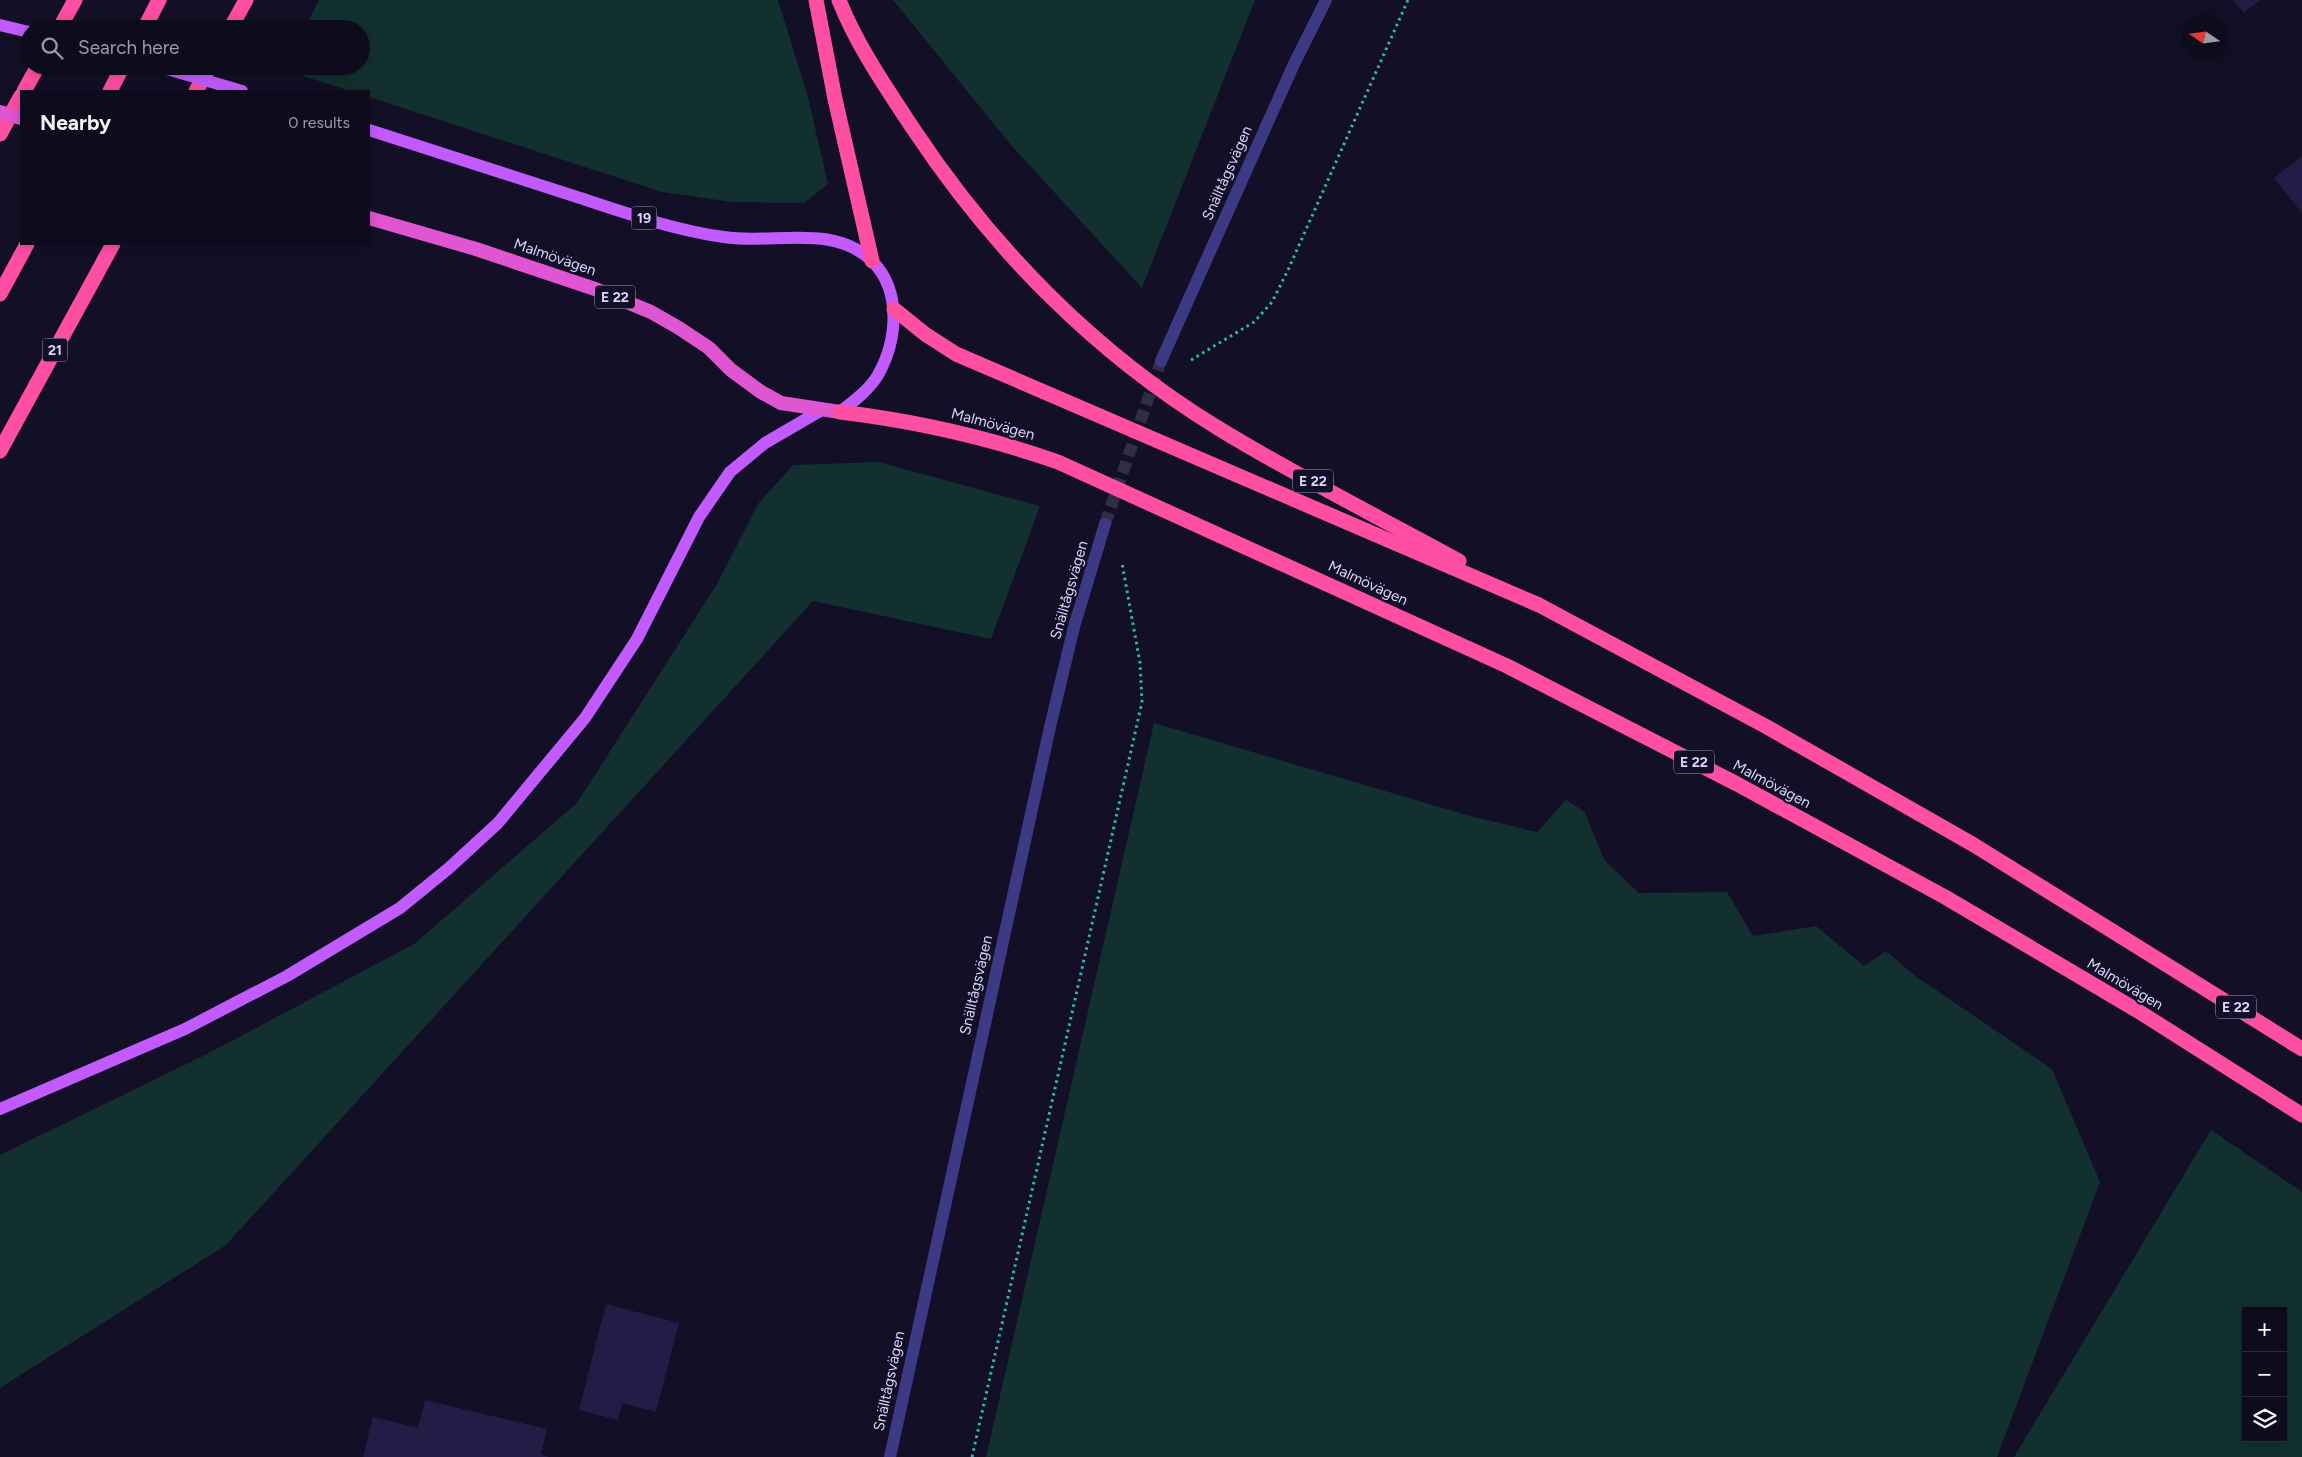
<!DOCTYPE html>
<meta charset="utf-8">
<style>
body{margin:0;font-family:Figtree,sans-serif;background:#171425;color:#f1f3f6}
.controls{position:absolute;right:15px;bottom:15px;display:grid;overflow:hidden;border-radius:0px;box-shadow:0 2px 12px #0003}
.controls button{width:45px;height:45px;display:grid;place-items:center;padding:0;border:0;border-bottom:1px solid #2e2b3b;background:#0e0b1c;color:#f1f3f6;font:25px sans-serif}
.compass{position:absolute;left:2182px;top:15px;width:45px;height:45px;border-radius:50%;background:#0e0b1c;box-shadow:0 2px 12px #0003;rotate:283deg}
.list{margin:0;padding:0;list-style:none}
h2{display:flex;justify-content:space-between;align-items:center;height:65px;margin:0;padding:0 20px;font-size:21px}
h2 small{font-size:16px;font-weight:400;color:#9b9ba3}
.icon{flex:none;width:28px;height:28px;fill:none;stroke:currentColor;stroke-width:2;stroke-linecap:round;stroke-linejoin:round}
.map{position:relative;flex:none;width:2302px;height:1457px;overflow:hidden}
.search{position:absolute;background:#0e0b1c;box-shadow:0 2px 12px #0003;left:20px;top:20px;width:350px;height:55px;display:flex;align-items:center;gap:12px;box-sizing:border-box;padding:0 18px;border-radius:28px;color:#9b9ba3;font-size:19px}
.panel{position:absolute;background:#0e0b1c;box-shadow:0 2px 12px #0003;left:20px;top:90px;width:350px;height:155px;border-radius:0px}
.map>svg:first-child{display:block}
</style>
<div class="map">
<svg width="2302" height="1457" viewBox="0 0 2302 1457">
<rect width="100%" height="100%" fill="#130f26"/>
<g fill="#12302f" fill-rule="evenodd">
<path d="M319 0H778L808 97 828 184 804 203 732 202 662 192 369 97V91H350L282 69 284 66H361V29H304Z"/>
<path d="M893 0H1255L1142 288 1011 145Z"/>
<path d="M879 462 1040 506 991 639 813 601 226 1245 0 1388V1155L207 1054 414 944 577 803 717 584 758 504 793 465Z"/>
<path d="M1154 723 1470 816 1537 832 1566 800 1584 811 1605 861 1639 893 1727 892 1753 936 1816 926 1864 966 1886 951 1914 975 2052 1069 2100 1182 1997 1457H986Z"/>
<path d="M2211 1130 2302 1192V1457H2014ZM2246 1311H2283V1438H2246Z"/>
</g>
<g fill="#241b47">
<path d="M2233 0H2260L2244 13Z"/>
<path d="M2302 156V213L2274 178Z"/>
<path d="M606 1304 679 1323 656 1412 622 1403 618 1420 579 1410Z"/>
<path d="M425 1400 547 1429 541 1454 549 1457H363L373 1417 418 1428Z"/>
</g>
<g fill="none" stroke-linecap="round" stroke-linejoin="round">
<path stroke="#312d47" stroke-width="12" stroke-dasharray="12 6" stroke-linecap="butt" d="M1105 524 1161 361"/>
<g stroke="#2fb8b0" stroke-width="3" stroke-dasharray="2.5 4" stroke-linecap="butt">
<path d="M1191 360 1254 322 1272 302 1288 270 1408 0"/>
<path d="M972 1457 1142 702 1140 663 1122 563"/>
</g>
<g stroke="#3d3a85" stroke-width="12">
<path d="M1161 361 1294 64 1326 0"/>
<path d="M890 1457 1050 727 1074 627 1105 524"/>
</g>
<g stroke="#c25bff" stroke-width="12">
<path d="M0 25 29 32"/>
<path d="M369 130C437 152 506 174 574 196 623 212 673 230 724 237 773 245 833 222 873 262 902 292 897 341 878 375 869 390 854 401 840 412"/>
<path d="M0 1109 185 1029 287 976 400 908 449 868 498 823 585 718 637 639 699 517 730 472 765 443 820 411"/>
</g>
<path stroke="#e055d1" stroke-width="14" d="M369 218 476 249 595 289 651 312 679 328 709 348 731 370 761 392 781 403 840 412"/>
<g stroke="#ff4fa3" stroke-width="15">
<path d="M816 0 835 99 872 261"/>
<path d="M839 0C857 46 887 89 914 130 993 249 1095 353 1218 428 1296 476 1379 517 1459 561"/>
<path d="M59 29 75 0"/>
<path d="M144 29 159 0"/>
<path d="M230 29 246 0"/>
<path d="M24 91 38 66"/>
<path d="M110 91 123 66"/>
<path d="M196 91 210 66"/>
<path d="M0 134 21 96"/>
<path d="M0 294 27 244"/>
<path d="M894 309 925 334 956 354 1539 605 1767 727 1974 845 2302 1049"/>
<path d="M840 412C915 421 987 437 1058 462L1507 666 1737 784 1945 897 2138 1011 2302 1115"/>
<path d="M0 451 113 244"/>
</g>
<path stroke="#c25bff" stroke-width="12" d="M157 66 242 91"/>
<path stroke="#e055d1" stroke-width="14" d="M0 112 21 118"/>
</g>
<g text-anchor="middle" stroke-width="4.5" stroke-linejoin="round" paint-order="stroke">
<g fill="#130f26" stroke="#9e99be" stroke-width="1">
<rect x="631.5" y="206.5" width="25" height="23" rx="4"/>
<rect x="595" y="285.5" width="40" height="23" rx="4"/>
<rect x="42.5" y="338.5" width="25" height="23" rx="4"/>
<rect x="1293" y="469.5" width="40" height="23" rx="4"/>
<rect x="1674" y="750.5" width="40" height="23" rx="4"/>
<rect x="2216" y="995.5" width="40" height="23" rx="4"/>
</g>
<g font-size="14" font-weight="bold" fill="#d9d4ff">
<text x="644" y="223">19</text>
<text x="615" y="302">E 22</text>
<text x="55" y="355">21</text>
<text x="1313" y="486">E 22</text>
<text x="1694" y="767">E 22</text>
<text x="2236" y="1012">E 22</text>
</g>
<g font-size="15" fill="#d9d4ff" stroke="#130f26">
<text transform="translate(1227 173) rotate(-66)" y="5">Snälltågsvägen</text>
<text transform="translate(555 257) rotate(19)" y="5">Malmövägen</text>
<text transform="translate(993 424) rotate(15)" y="5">Malmövägen</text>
<text transform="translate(1368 583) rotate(25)" y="5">Malmövägen</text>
<text transform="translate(1069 590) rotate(-74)" y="5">Snälltågsvägen</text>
<text transform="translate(1772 784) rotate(28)" y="5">Malmövägen</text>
<text transform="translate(2125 984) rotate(31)" y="5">Malmövägen</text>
<text transform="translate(976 985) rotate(-77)" y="5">Snälltågsvägen</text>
<text transform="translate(889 1381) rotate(-78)" y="5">Snälltågsvägen</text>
</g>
</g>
</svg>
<div class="controls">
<button>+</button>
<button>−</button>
<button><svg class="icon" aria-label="layers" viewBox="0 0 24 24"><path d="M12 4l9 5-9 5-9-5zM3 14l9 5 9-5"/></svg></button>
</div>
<svg class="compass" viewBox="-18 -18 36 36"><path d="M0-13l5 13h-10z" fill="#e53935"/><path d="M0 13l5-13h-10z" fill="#9b9ba3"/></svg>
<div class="search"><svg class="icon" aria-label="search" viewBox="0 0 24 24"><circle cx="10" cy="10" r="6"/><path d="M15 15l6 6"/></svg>Search here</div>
<section class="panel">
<h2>Nearby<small>0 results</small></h2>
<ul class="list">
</ul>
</section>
</div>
